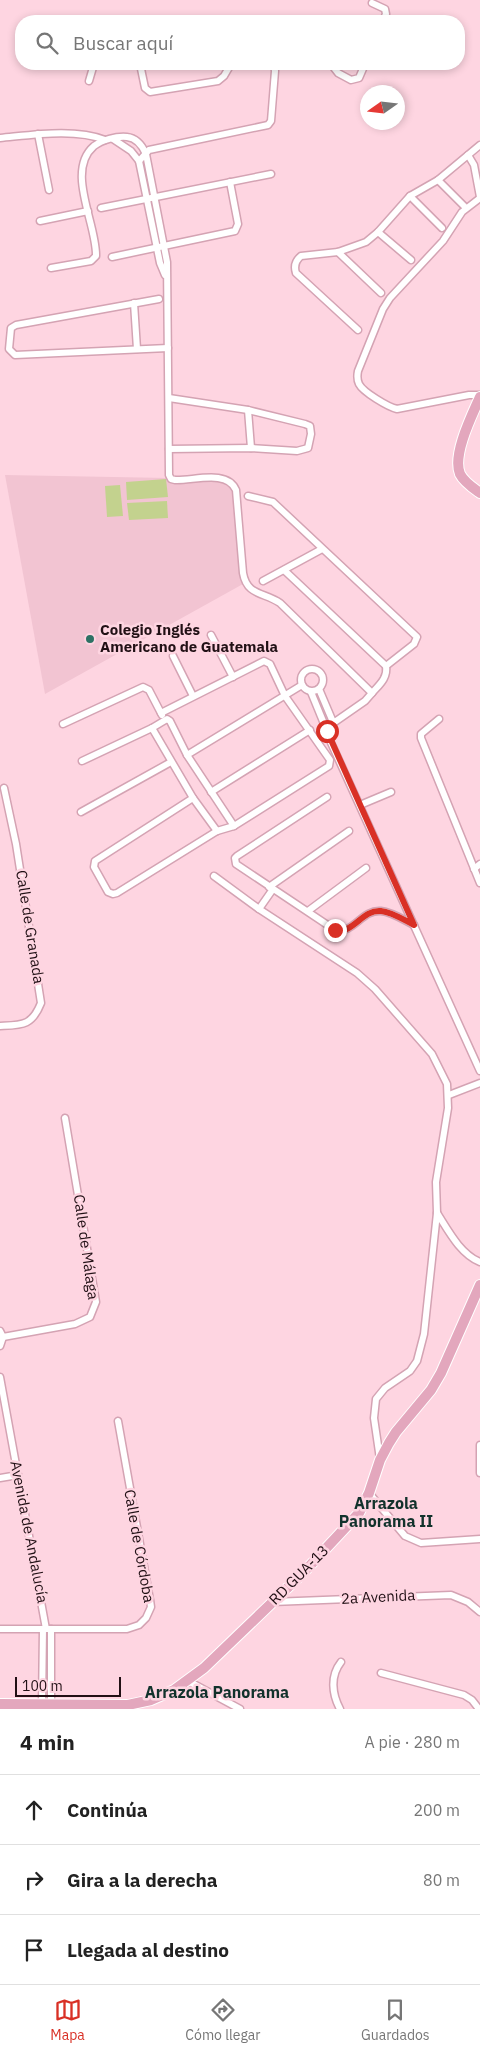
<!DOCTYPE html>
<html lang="es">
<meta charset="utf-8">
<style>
body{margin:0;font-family:"IBM Plex Sans",sans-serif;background:#f2f2f2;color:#222}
.compass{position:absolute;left:360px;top:85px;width:45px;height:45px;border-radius:50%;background:#fff;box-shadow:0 2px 8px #0003;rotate:256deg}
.scale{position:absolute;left:15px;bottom:12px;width:106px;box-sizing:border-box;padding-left:5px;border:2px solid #211015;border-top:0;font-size:14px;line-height:18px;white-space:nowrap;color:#211015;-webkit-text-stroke:4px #fed5e1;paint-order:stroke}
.stop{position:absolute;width:15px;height:15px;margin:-11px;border:4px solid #d93025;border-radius:50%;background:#fff}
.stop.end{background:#d93025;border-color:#fff;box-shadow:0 1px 5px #0008}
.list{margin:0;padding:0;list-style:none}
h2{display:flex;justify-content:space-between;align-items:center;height:65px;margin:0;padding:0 20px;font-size:21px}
h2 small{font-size:16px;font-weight:400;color:#767676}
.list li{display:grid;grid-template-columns:32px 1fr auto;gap:15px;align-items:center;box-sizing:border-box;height:70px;padding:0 20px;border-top:1px solid #e0e0e0}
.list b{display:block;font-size:19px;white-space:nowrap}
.list em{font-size:16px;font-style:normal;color:#767676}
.icon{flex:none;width:28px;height:28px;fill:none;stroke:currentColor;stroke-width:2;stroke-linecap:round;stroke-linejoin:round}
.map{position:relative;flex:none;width:480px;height:1709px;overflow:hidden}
.search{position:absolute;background:#fff;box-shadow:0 2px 8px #0003;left:15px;right:15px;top:15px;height:55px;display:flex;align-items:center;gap:12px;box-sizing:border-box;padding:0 18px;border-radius:20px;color:#767676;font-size:19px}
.sheet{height:275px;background:#fff}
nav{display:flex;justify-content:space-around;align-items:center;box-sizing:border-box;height:70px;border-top:1px solid #e0e0e0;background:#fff;font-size:14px;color:#767676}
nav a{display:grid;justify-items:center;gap:2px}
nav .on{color:#d93025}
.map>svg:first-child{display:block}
</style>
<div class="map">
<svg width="480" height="1709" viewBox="0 0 480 1709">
<rect width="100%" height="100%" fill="#fed5e1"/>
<path fill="#f2c4d2" d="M5 475 222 479 227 482 234 490 243 584 45 694Z"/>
<g fill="#c3d28e">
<path d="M166 479 168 497 127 500 126 482Z"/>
<path d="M120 485 123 516 107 517 105 486Z"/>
<path d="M167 501 168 518 129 520 127 503Z"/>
</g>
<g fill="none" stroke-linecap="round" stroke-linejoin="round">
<defs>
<g id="street">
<path d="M372 3 385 9 386 14 383 21"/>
<path d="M140 64 145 88 150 92 218 81 224 76 231 64"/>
<path d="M331 64 338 73 351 80 359 78 365 64"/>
<path d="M89 81 94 64"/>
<path d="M38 134 49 190"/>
<path d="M0 138C32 135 75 128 105 140"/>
<path d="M113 139 131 151 139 161 160 263 165 275"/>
<path d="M468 155 474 165 480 197"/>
<path d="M139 161 149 150 268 125 271 121 275 71 274 64"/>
<path d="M438 180 466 208"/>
<path d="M410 196 442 228"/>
<path d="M480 198 462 212 443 241 390 298 383 309 358 371C357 376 357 380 359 384 363 392 388 407 397 409L469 395H480"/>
<path d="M101 208 271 174"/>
<path d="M40 221 88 211"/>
<path d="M378 232 411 260"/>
<path d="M338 252 381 293"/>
<path d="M112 257 235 231 238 224 230 182"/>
<path d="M51 268 91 261 96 256C97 224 65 171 94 146 102 140 116 136 127 137 137 138 142 145 146 154L167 262 169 475 171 479 175 480C193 481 227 469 236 490L243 573C247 596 264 592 280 603L372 693 365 701 329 726 328 736 480 1071"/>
<path d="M159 299 16 325 11 328 9 349 15 355 168 348"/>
<path d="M134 303 137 349"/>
<path d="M358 330 296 273C294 267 295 261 301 256L338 252 366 242 378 232 410 196 438 180 480 145"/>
<path d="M248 410 251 448"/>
<path d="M169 449 251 448 297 451 308 448 311 434 310 426 305 424 248 410 169 398"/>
<path d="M248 496 273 502 417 637 414 644 386 666"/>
<path d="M284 570 386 666C388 678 379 685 372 693"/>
<path d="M263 581 322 549"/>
<path d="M211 635 233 677"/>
<path d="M173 656 193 696"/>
<circle cx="312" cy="680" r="11"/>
<path d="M319 689 333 722"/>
<path d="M311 692 327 731"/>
<path d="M161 713 264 661 270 664 285 696 330 760 329 766 234 826 217 831 117 893 113 894 108 892 94 867 95 861 193 798"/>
<path d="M439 719 421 734V738L480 883"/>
<path d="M63 724 143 687 149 690 162 715"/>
<path d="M187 755 302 685"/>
<path d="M82 761 152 728"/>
<path d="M211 792 310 730"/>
<path d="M327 797 237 856 235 858 236 864 335 930C353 935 362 909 381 911 392 912 404 920 414 925"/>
<path d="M360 805 391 792"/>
<path d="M81 812 171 762"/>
<path d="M217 831 193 798 152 728 167 719 170 721 187 755 234 826"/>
<path d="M474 869 480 864"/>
<path d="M214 876 259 909 357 973 375 989 432 1054 447 1084 448 1108 436 1182 437 1213 424 1334 417 1361 410 1371 385 1388 376 1399 374 1418 380 1459"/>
<path d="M269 887 349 831"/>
<path d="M259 909 273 889"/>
<path d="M308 911 366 868"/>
<path d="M0 1026C22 1025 32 1026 41 1003L16 844 4 788"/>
<path d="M449 1095 480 1083"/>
<path d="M437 1213C448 1230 460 1254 480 1262"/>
<path d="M0 1331 3 1337 0 1346"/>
<path d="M3 1337 75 1324 90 1317 96 1302 65 1118"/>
<path d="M0 1377 46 1629"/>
<path d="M480 1445V1473"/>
<path d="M0 1478 18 1475"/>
<path d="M369 1493 405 1536 421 1543 480 1539"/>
<path d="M272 1602 451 1595 468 1602 480 1612"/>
<path d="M0 1629H127L139 1625 146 1618 151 1607 150 1600 118 1421"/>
<path d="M381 1673 464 1695 472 1700 479 1709"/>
<path d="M188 1681 240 1709"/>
<path d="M42 1705 43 1629"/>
<path d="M51 1705V1629"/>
<path d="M340 1709C332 1694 330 1676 341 1662"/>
</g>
<g id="primary">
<path d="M480 397C472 415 452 455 460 474 464 482 473 488 480 493"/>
<path d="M0 1704 128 1705 151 1700 174 1690 204 1668 303 1573 359 1513 369 1493 380 1460 389 1443 396 1432 431 1390 441 1373 480 1285"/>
</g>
</defs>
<use href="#street" stroke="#d4a3b3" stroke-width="9"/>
<use href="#primary" stroke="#fff" stroke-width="12"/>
<use href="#street" stroke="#fff" stroke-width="6"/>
<use href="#primary" stroke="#e3a7bd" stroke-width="10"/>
</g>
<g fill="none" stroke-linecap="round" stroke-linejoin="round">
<path stroke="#d93025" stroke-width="6" d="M327 731 414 925C404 920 392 912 381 911 362 909 353 935 335 930"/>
</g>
<circle fill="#2d7164" stroke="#fed5e1" stroke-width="2" cx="90" cy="639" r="5"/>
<g text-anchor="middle" stroke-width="5" stroke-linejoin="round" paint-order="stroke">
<g font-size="15" font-weight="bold" fill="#211015" stroke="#fed5e1" text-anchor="start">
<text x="100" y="635">Colegio Inglés<tspan x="100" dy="17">Americano de Guatemala</tspan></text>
</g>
<g font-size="15" fill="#211015" stroke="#fed5e1">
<text transform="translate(30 927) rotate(81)" y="5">Calle de Granada</text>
<text transform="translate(86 1247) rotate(82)" y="5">Calle de Málaga</text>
<text transform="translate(29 1532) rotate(79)" y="5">Avenida de Andalucía</text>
<text transform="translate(139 1546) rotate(80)" y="5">Calle de Córdoba</text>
<text transform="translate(299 1575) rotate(-45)" y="5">RD GUA-13</text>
<text transform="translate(378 1597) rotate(-3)" y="5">2a Avenida</text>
</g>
<g font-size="16" font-weight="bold" fill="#12322c" stroke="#fed5e1">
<text x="386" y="1509">Arrazola<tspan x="386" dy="18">Panorama II</tspan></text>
<text x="217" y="1698">Arrazola Panorama</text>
</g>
</g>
</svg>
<svg class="compass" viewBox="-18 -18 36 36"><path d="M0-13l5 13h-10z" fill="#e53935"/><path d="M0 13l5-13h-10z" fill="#767676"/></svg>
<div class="scale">100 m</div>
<div class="stop" style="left:327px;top:731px"></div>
<div class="stop end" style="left:335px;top:930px"></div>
<div class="search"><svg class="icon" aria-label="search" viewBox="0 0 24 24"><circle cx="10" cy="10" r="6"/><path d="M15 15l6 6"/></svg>Buscar aquí</div>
</div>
<section class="sheet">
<h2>4 min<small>A pie · 280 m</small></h2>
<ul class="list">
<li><svg class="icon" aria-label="ahead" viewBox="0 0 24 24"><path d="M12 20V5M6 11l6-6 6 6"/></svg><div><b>Continúa</b></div><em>200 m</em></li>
<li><svg class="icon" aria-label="right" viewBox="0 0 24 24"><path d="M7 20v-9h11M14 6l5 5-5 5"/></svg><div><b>Gira a la derecha</b></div><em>80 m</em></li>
<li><svg class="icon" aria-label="arrive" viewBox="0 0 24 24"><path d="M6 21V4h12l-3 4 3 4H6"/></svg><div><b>Llegada al destino</b></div></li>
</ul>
</section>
<nav>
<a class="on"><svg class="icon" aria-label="map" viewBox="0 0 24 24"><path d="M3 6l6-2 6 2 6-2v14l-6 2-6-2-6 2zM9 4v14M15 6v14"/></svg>Mapa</a>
<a><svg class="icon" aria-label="directions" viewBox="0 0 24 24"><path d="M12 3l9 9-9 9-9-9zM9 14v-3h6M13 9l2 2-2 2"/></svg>Cómo llegar</a>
<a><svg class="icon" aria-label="saved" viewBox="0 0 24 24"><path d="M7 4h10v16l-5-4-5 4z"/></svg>Guardados</a>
</nav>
